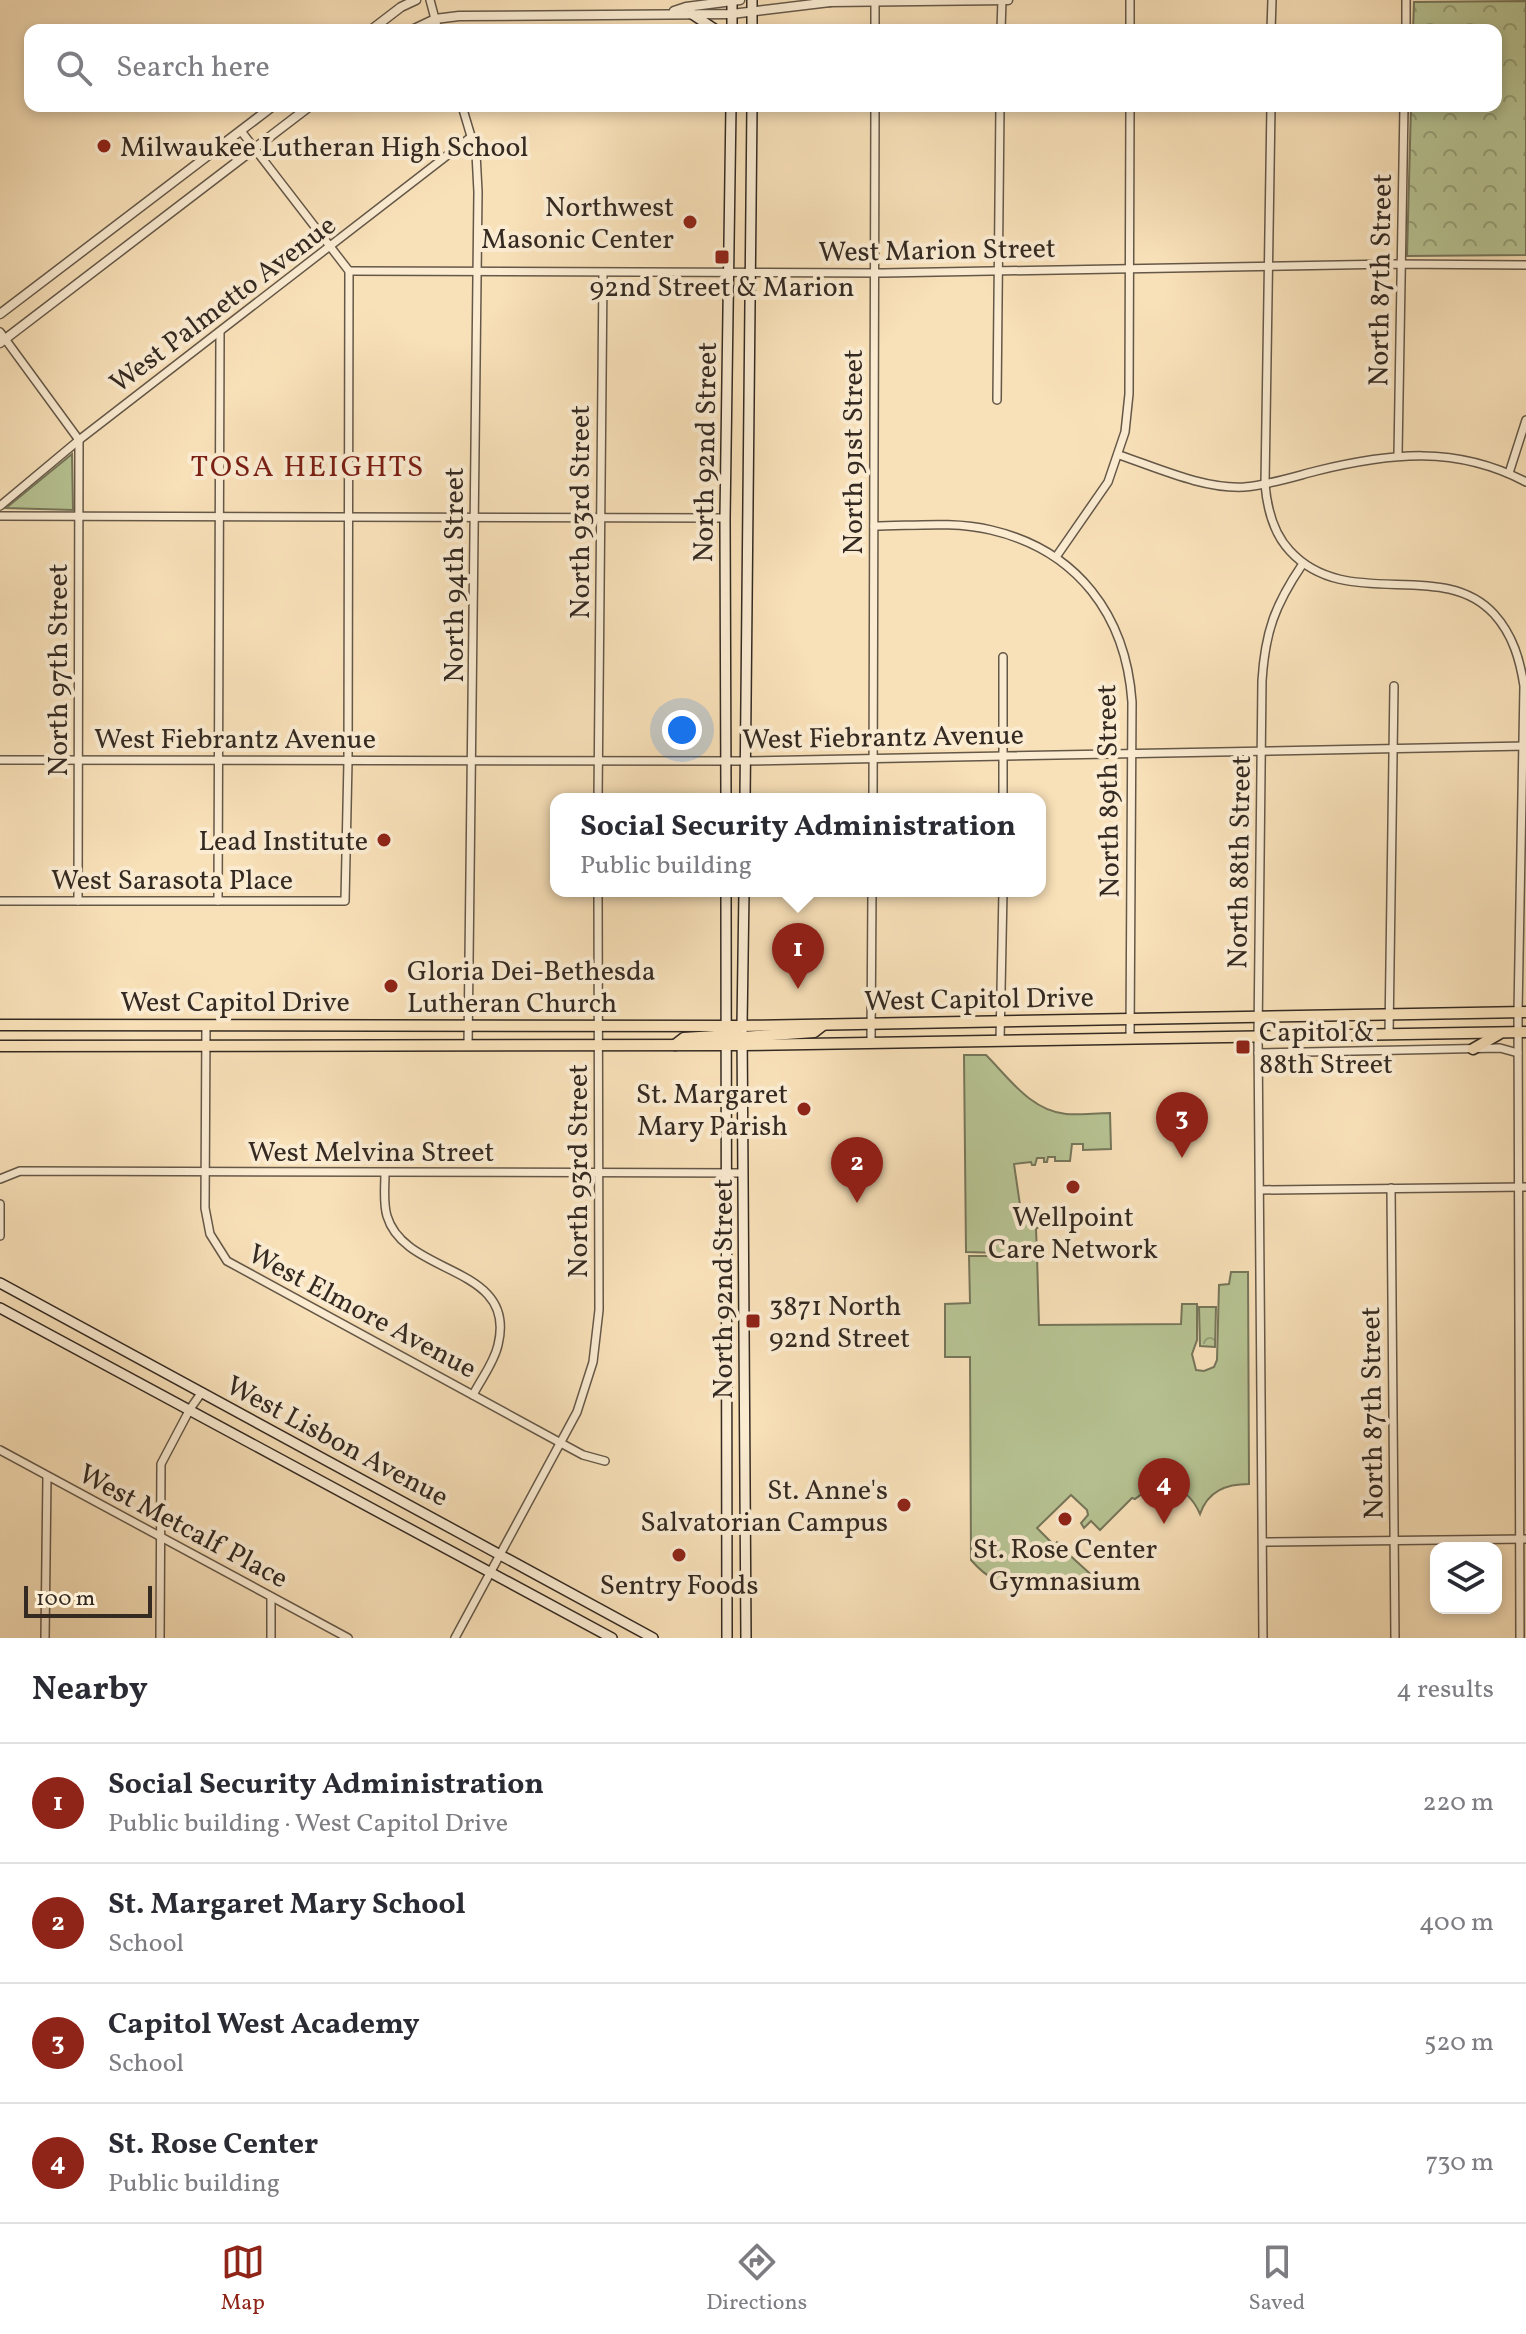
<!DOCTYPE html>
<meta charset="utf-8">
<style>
body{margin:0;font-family:Vollkorn,serif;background:#f7f7f7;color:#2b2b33}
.controls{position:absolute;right:24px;bottom:24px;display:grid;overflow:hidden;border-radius:16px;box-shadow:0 4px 12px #0003}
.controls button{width:72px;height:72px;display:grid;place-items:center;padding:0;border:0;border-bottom:2px solid #e1e1e2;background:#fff;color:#2b2b33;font:40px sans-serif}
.scale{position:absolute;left:24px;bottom:20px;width:128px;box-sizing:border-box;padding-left:8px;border:4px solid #342a22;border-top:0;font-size:22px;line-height:28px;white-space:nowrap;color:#342a22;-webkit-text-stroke:6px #faebd1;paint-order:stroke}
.you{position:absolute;left:682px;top:730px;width:28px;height:28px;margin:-20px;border:6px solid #fff;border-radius:50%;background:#1a73e8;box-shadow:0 0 0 12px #1a73e833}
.badge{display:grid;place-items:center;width:52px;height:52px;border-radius:50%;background:#8f2418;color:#fff;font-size:26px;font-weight:700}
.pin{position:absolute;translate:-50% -66px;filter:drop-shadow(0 2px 4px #0008)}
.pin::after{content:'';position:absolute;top:42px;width:28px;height:24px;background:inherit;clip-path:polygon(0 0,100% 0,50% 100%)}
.popup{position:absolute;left:550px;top:793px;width:496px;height:104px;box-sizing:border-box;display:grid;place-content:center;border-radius:16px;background:#fff;filter:drop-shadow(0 2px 6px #0005);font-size:26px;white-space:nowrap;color:#7c7c81}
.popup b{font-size:30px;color:#2b2b33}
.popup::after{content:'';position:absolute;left:50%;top:100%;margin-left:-16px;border:16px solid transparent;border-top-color:#fff}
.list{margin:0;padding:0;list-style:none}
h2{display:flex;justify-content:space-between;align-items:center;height:104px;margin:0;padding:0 32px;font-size:34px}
h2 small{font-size:26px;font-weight:400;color:#7c7c81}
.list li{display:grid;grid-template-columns:52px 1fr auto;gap:24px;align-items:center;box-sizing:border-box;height:120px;padding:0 32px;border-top:2px solid #e1e1e2}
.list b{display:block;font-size:30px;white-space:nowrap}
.list p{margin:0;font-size:26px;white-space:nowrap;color:#7c7c81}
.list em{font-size:26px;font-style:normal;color:#7c7c81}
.icon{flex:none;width:44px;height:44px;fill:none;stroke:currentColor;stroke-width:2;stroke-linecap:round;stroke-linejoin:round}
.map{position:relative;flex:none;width:1526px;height:1638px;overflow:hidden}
.search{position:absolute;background:#fff;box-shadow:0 4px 12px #0003;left:24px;right:24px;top:24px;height:88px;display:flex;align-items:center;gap:20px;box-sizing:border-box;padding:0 28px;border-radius:16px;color:#7c7c81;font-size:30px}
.sheet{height:584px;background:#fff}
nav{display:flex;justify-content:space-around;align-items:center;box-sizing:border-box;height:112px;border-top:2px solid #e1e1e2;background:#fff;font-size:22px;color:#7c7c81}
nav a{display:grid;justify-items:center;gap:4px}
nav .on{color:#8f2418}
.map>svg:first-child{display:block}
</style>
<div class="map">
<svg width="1526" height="1638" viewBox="0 0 1526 1638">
<defs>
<pattern id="park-crowns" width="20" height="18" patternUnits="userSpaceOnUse" patternTransform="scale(2)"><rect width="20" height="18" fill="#b7c393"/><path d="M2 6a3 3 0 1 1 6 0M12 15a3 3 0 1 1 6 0" fill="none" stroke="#969f78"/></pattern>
</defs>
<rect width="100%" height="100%" fill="#f8e0b8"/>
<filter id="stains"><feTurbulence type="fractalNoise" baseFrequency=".0025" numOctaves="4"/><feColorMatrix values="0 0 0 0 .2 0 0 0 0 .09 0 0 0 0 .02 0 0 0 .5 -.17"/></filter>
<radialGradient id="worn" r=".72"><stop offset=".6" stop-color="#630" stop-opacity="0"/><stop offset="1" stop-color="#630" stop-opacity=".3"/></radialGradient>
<g fill="#b7c393" stroke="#76765a" stroke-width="2">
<path d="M72 454 73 510 6 508Z"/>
<path d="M964 1055H986C1009 1078 1031 1111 1066 1114 1080 1115 1096 1113 1110 1113L1111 1149 1083 1150V1144H1072L1070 1161H1055V1157H1048L1047 1162H1044V1158H1037L1035 1165H1032L1031 1162 1014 1164 1020 1205 1056 1220V1226H1040L1036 1229 1037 1254 966 1252Z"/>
<path d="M969 1256H1037L1039 1325 1181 1324 1182 1304H1197V1340L1192 1354 1196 1370 1204 1371 1214 1367 1217 1360 1219 1285 1229 1284 1231 1272H1248L1249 1484C1226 1484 1208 1491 1200 1514 1187 1484 1160 1478 1135 1499L1132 1498 1100 1530 1091 1521 1084 1528 1081 1523 1088 1515 1087 1510 1071 1495 1037 1528 1054 1545 1057 1542 1062 1546 1059 1550H1064L1097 1580H996C987 1576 977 1567 971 1560L970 1357H945V1304L970 1303Z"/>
</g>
<g fill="url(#park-crowns)" stroke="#76765a" stroke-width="2">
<path d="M1526 1V255L1407 256 1411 106H1496V30H1413L1414 2Z"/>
<path d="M1199 1307H1216L1215 1347 1200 1346Z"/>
</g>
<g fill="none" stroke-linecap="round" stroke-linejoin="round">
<defs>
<g id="minor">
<path d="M430 0 438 30"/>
<path d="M875 30V0"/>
<path d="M1001 30 1002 0"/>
<path d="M1130 30V0"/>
<path d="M1271 30 1272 0"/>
<path d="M1406 30V0"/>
<path d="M462 106 476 153 478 192 468 1046"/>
<path d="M1271 106 1265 484C1267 508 1273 533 1290 551 1347 613 1442 557 1494 614 1513 635 1520 660 1524 686L1518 1012 1520 1638"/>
<path d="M349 271 883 273 1393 264 1526 265"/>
<path d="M0 332 79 440 78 901"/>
<path d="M997 400 1000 106"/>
<path d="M1119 455C1158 468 1203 489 1244 487 1268 485 1293 477 1316 471 1390 453 1456 445 1526 482"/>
<path d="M1398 455 1404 106"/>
<path d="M1509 473 1526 420"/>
<path d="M0 506 79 440 471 137"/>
<path d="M0 516 725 518"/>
<path d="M874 526C912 526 954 521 991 530 1077 550 1126 615 1132 702L1130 1039"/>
<path d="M1056 557 1108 482 1125 432 1129 394 1130 106"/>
<path d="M0 760 746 761 1526 746"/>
<path d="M598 799 603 274"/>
<path d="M873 799 875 106"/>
<path d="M1003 799V657"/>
<path d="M0 901H345L348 761 349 271 241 131"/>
<path d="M218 901 220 333"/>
<path d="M206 1025 205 1208 210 1234 227 1261 570 1448 583 1455 605 1461"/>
<path d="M1389 1034 1394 686"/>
<path d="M1000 1041 1003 891"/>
<path d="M871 1043 872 891"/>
<path d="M1258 1053 1500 1048 1518 1053"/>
<path d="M385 1173C385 1188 383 1203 387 1216 405 1277 518 1264 498 1345 494 1363 481 1379 473 1395"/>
<path d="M0 1179 20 1171 743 1173"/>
<path d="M1391 1188 1395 1638"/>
<path d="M1260 1190 1526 1187"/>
<path d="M0 1204V1236"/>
<path d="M0 1450 348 1638"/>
<path d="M1263 1542 1526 1539"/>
<path d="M271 1597V1638"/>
<path d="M45 1638 47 1476"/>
<path d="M160 1638 161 1464 190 1409 202 1392"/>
<path d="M455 1638 577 1412 593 1362 599 1310 598 891"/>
<path d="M1263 1638 1258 1036 1262 681C1265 632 1275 605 1302 565"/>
</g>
<g id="tertiary">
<path d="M828 2 1008 0"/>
<path d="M674 11 686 7 740 0"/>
<path d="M371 30 401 7 416 0"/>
<path d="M412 30 435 19 459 16 732 14 830 2"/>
<path d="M0 314 273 106"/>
<path d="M0 343 310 106"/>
</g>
<g id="secondary">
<path d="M752 0V30"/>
<path d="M692 14 716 30"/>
<path d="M732 30V0"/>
<path d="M726 799 725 518 731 106"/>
<path d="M745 799 752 106"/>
<path d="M726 891 727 1638"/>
<path d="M744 891 742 1026 746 1638"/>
<path d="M0 1283 653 1638"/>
<path d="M0 1308 612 1638"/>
</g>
<g id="primary">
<path d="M0 1025 742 1026 1526 1012"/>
<path d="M728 1044 743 1037 814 1032 823 1025"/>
<path d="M675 1045 684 1038 731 1035 737 1032"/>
<path d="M0 1046 743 1045 1526 1032"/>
<path d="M1473 1049 1499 1034"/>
</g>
</defs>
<use href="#minor" stroke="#655848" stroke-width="10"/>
<use href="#tertiary" stroke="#655848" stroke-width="11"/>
<use href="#secondary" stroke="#342a22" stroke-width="12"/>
<use href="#primary" stroke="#342a22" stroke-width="13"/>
<use href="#minor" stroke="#faebd1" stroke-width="7"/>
<use href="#tertiary" stroke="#faebd1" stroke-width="8"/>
<use href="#secondary" stroke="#faebd1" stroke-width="9"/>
<use href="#primary" stroke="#f8e0b8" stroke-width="10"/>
</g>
<g fill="#8f2418" stroke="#faebd1" stroke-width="3">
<circle cx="104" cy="146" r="8"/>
<circle cx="690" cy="222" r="8"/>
<rect x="714" y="249" width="16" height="16" rx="4"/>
<circle cx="384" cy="840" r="8"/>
<circle cx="391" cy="986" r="8"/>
<rect x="1235" y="1039" width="16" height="16" rx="4"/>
<circle cx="804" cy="1109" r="8"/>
<circle cx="1073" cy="1187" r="8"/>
<rect x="745" y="1313" width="16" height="16" rx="4"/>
<circle cx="904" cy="1505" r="8"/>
<circle cx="1065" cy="1519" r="8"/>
<circle cx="679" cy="1555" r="8"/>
</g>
<g text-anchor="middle" stroke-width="8" stroke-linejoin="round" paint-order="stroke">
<g font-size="28" fill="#342a22" stroke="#faebd1" text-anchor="start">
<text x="120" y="156">Milwaukee Lutheran High School</text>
<text x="674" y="216" text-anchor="end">Northwest<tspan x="674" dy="32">Masonic Center</tspan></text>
<text x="722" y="296" text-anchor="middle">92nd Street &amp; Marion</text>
<text x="368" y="850" text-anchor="end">Lead Institute</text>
<text x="407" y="980">Gloria Dei-Bethesda<tspan x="407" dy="32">Lutheran Church</tspan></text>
<text x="1259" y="1041">Capitol &amp;<tspan x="1259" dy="32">88th Street</tspan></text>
<text x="788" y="1103" text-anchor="end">St. Margaret<tspan x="788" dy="32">Mary Parish</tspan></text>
<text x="1073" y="1226" text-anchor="middle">Wellpoint<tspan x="1073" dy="32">Care Network</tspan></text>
<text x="769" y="1315">3871 North<tspan x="769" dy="32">92nd Street</tspan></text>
<text x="888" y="1499" text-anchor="end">St. Anne's<tspan x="888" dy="32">Salvatorian Campus</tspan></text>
<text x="1065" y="1558" text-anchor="middle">St. Rose Center<tspan x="1065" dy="32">Gymnasium</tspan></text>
<text x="679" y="1594" text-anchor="middle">Sentry Foods</text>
</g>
<g font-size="28" fill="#342a22" stroke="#faebd1">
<text transform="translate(937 249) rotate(-1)" y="10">West Marion Street</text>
<text transform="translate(1379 280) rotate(-89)" y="10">North 87th Street</text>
<text transform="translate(222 303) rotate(-37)" y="10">West Palmetto Avenue</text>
<text transform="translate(704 452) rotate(-89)" y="10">North 92nd Street</text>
<text transform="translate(852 452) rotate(-90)" y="10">North 91st Street</text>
<text transform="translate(579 512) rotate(-90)" y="10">North 93rd Street</text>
<text transform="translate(453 575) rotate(-90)" y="10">North 94th Street</text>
<text transform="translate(57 670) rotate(-90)" y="10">North 97th Street</text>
<text transform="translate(883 736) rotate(-1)" y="10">West Fiebrantz Avenue</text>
<text x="235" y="748">West Fiebrantz Avenue</text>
<text transform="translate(1107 791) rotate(-91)" y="10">North 89th Street</text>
<text transform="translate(1238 862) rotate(-89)" y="10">North 88th Street</text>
<text x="172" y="889">West Sarasota Place</text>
<text transform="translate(979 998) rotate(-1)" y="10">West Capitol Drive</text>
<text x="235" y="1011">West Capitol Drive</text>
<text x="371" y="1161">West Melvina Street</text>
<text transform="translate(577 1171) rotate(-90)" y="10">North 93rd Street</text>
<text transform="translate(722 1289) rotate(-90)" y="10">North 92nd Street</text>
<text transform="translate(363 1310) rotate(28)" y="10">West Elmore Avenue</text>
<text transform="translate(1371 1413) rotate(-91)" y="10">North 87th Street</text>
<text transform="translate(338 1440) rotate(28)" y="10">West Lisbon Avenue</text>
<text transform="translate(184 1525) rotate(28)" y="10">West Metcalf Place</text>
</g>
<g font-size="30" letter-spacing="2" fill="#7a1f14" stroke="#faebd1">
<text x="308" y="476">TOSA HEIGHTS</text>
</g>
</g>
<rect width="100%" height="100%" filter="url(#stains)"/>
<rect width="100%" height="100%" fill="url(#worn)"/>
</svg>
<div class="controls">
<button><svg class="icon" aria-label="layers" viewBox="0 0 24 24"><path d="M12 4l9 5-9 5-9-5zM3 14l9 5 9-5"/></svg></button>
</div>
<div class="scale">100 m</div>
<div class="you"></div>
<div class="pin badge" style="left:798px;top:989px">1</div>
<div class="popup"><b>Social Security Administration</b>Public building</div>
<div class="pin badge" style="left:857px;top:1203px">2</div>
<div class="pin badge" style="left:1182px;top:1158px">3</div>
<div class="pin badge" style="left:1164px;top:1524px">4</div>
<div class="search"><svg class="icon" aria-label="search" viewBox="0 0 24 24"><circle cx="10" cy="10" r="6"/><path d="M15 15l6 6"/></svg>Search here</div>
</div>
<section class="sheet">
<h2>Nearby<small>4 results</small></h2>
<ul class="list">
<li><span class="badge">1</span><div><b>Social Security Administration</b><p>Public building · West Capitol Drive</p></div><em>220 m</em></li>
<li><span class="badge">2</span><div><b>St. Margaret Mary School</b><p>School</p></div><em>400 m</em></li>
<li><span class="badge">3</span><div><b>Capitol West Academy</b><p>School</p></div><em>520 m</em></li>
<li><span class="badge">4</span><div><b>St. Rose Center</b><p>Public building</p></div><em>730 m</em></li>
</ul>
</section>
<nav>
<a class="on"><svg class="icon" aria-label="map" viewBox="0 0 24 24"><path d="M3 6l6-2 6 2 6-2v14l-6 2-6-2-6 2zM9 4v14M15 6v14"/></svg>Map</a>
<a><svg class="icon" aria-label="directions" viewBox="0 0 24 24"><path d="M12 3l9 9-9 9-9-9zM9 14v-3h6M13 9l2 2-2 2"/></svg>Directions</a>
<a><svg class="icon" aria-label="saved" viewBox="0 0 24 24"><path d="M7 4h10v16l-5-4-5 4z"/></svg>Saved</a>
</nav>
